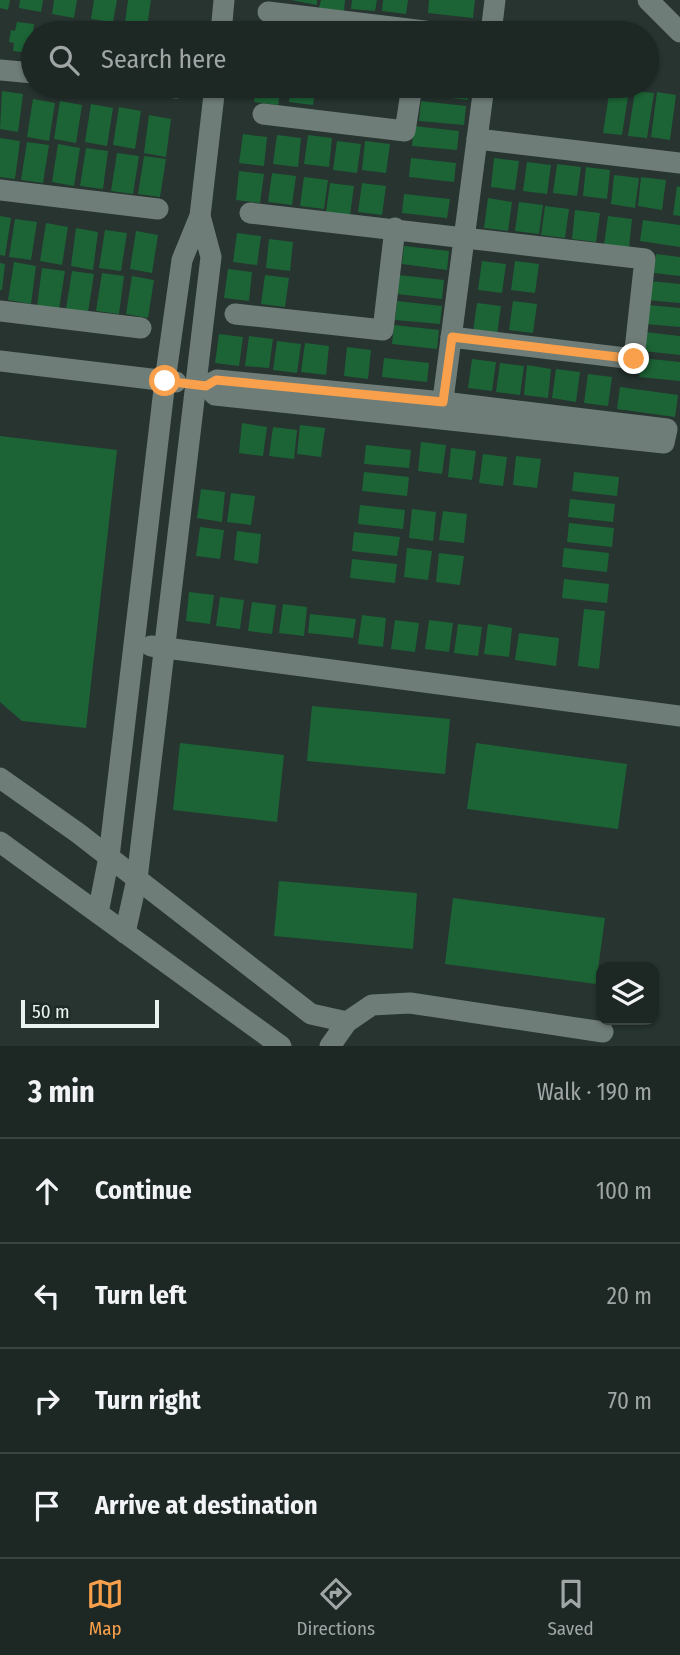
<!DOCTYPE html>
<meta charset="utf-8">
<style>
body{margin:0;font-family:"Fira Sans Condensed",sans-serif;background:#252f2c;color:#f1f3f6}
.controls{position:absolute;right:21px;bottom:21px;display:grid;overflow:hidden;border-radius:14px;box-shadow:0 2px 5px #0004}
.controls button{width:63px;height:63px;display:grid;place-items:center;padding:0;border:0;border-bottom:2px solid #3b4441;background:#1d2724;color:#f1f3f6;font:35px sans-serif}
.scale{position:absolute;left:21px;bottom:18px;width:138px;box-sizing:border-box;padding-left:7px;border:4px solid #ebf3f0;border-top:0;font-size:19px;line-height:24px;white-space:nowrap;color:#ebf3f0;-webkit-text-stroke:5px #1e2a26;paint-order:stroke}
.stop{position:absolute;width:21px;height:21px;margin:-16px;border:5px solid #f8a04b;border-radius:50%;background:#fff}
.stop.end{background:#f8a04b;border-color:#fff;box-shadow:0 2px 7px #0008}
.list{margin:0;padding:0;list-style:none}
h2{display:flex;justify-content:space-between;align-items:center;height:91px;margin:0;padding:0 28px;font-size:30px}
h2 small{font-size:23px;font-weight:400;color:#a0a5a6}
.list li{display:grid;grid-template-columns:46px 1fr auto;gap:21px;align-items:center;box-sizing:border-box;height:105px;padding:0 28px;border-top:2px solid #3b4441}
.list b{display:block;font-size:26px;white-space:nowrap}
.list em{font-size:23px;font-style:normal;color:#a0a5a6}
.icon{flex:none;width:38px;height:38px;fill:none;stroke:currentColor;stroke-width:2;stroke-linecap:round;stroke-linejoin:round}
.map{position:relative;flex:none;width:680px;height:1046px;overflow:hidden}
.search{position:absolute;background:#1d2724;box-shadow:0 2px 5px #0004;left:21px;right:21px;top:21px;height:77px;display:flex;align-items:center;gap:18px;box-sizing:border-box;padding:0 24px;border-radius:38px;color:#a0a5a6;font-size:26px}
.sheet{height:511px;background:#1d2724}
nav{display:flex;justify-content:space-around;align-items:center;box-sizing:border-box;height:98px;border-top:2px solid #3b4441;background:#1d2724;font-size:19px;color:#a0a5a6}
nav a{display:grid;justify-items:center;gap:4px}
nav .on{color:#f8a04b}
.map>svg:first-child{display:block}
</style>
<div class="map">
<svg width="680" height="1046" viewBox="0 0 680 1046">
<rect width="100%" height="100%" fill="#273430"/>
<g fill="#1c6436">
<path d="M0 0H10L8 10 0 8Z"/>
<path d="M20 0H43L41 12 19 8Z"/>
<path d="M54 0H77L74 18 52 14Z"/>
<path d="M94 0H117L113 22 91 19Z"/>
<path d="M128 0H151L147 27 125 23Z"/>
<path d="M291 0H317V5Z"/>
<path d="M321 0H345L344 11 319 8Z"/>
<path d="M352 0H377L375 11 351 9Z"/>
<path d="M383 0H408L406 14 382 11Z"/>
<path d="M429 0H475L473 18 428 13Z"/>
<path d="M17 22 34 24 30 53 13 51 14 43 9 42 11 30 15 31Z"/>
<path d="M47 27 65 30 64 33H46Z"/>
<path d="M256 86H281L278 105 254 102Z"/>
<path d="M291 86H316L313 105 289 102Z"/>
<path d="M424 86H469L468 100 423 95Z"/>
<path d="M610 88 629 90 622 135 603 133Z"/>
<path d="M2 91 23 94 18 132 0 129Z"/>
<path d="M635 91 654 93 647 138 628 136Z"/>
<path d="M657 92 676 95 670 140 651 137Z"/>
<path d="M33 99 55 103 49 141 27 137Z"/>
<path d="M60 101 82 105 76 143 54 139Z"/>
<path d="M421 101 466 106 464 125 419 121Z"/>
<path d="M91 104 113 108 107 146 85 142Z"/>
<path d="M119 107 141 111 135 149 113 145Z"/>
<path d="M149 115 171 119 166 157 144 153Z"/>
<path d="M414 126 459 131 457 150 412 146Z"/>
<path d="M243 134 267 137 264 166 239 163Z"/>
<path d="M277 135 301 138 298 167 273 164Z"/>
<path d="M308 135 332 138 329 167 304 164Z"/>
<path d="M0 138 20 141 15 179 0 177Z"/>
<path d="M337 141 361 144 357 173 333 170Z"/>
<path d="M365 141 390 144 386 173 362 170Z"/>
<path d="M27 142 49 145 43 183 21 180Z"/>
<path d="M58 144 80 148 74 186 52 182Z"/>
<path d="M86 148 108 151 103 189 80 186Z"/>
<path d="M117 153 139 156 133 194 111 191Z"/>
<path d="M144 156 166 159 160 197 138 194Z"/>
<path d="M411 158 456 163 454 182 409 177Z"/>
<path d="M494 158 519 161 515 190 491 187Z"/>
<path d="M527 162 551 165 547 194 523 191Z"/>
<path d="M557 164 581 167 577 196 553 193Z"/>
<path d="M586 167 610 170 607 199 583 196Z"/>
<path d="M239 171 264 174 260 203 236 200Z"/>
<path d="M272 173 296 176 292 205 268 202Z"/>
<path d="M614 175 639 178 635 208 611 204Z"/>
<path d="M304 177 328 180 324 209 300 206Z"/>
<path d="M641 177 666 180 662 210 638 206Z"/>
<path d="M330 183 354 186 350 215 326 212Z"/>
<path d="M362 183 386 186 382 215 358 212Z"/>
<path d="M677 186 680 187V216L673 215Z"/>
<path d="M404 194 450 199 447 218 402 213Z"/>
<path d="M488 198 512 202 508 231 484 228Z"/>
<path d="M519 202 543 205 539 234 515 231Z"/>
<path d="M545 206 569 209 565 238 541 235Z"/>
<path d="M575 210 600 213 596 242 572 239Z"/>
<path d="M0 216 11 218 5 256 0 255Z"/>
<path d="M608 216 632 219 629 248 604 245Z"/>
<path d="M15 219 37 222 31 260 9 257Z"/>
<path d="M643 220 680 225V247L640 241Z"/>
<path d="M46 223 68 227 62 265 40 261Z"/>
<path d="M76 228 98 232 93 270 71 266Z"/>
<path d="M105 230 127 233 121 271 99 268Z"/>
<path d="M136 231 158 235 152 273 130 269Z"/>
<path d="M237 233 261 236 257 265 233 262Z"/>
<path d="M269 239 293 242 290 271 266 268Z"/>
<path d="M404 246 449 251 447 270 402 264Z"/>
<path d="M656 254 680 257V276L654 273Z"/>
<path d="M482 261 506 264 502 293 478 290Z"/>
<path d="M515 261 539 264 535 293 511 290Z"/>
<path d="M14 262 36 266 31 304 8 300Z"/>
<path d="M0 263 5 264 2 290H0Z"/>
<path d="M42 268 65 271 59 309 37 306Z"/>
<path d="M228 269 252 272 249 301 224 298Z"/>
<path d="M72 271 94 274 88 312 66 309Z"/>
<path d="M102 273 124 276 119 314 96 311Z"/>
<path d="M265 275 289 278 285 307 261 304Z"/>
<path d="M399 275 444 280 442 299 397 294Z"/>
<path d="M132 276 154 280 148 318 126 314Z"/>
<path d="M649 281 680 284V303L647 300Z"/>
<path d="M397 301 442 306 440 324 395 320Z"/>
<path d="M513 301 537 304 533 333 509 330Z"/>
<path d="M477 303 501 306 497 335 473 332Z"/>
<path d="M648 305 680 308V327L646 324Z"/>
<path d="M394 325 439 330 437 349 392 344Z"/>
<path d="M645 332 680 336V355L643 351Z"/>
<path d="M219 334 243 337 239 366 215 363Z"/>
<path d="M249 336 273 339 269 368 245 366Z"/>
<path d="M277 341 301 344 297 373 273 370Z"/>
<path d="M305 343 329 346 326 375 301 372Z"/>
<path d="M347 347 371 350 368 379 344 376Z"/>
<path d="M384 358 429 363 427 382 382 377Z"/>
<path d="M641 358 680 362V381L639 377Z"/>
<path d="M472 359 496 362 492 391 468 388Z"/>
<path d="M500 363 524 366 520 395 496 392Z"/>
<path d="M527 365 551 369 548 398 524 395Z"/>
<path d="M556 369 580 372 576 402 552 398Z"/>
<path d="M588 374 612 377 608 406 584 403Z"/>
<path d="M620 387 678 395 675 417 617 409Z"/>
<path d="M242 423 267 427 263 456 239 453Z"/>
<path d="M300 425 325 428 321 457 297 454Z"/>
<path d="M273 427 297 430 294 459 269 456Z"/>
<path d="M0 436 117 450 86 728 22 721 0 702Z"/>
<path d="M421 442 446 445 442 474 418 471Z"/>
<path d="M366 445 411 450 409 468 364 464Z"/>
<path d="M451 448 476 451 472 480 448 477Z"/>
<path d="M483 454 507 457 503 486 479 483Z"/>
<path d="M516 456 541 459 537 488 513 485Z"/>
<path d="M364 472 409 477 407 496 362 491Z"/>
<path d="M574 472 619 477 617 496 572 491Z"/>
<path d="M201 489 225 492 222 522 197 518Z"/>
<path d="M231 493 255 496 251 525 227 522Z"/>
<path d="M570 499 615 504 613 522 568 517Z"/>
<path d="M360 505 405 510 403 529 358 524Z"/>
<path d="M412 509 436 512 433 541 409 538Z"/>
<path d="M443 511 467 514 464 543 439 540Z"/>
<path d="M569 523 614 528 612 547 567 542Z"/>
<path d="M200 527 224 530 220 559 196 556Z"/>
<path d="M237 531 261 534 258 564 234 560Z"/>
<path d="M354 532 400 537 397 556 352 551Z"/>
<path d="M407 548 432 551 428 580 404 577Z"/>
<path d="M564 548 609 553 607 572 562 567Z"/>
<path d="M439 553 464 556 460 585 436 582Z"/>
<path d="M352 559 397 564 395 583 350 578Z"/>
<path d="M564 579 609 584 607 603 562 598Z"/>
<path d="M189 592 214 595 210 624 186 621Z"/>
<path d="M220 597 244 600 240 629 216 626Z"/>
<path d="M252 602 276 605 272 634 248 631Z"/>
<path d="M283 604 307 607 304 636 279 633Z"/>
<path d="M584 609 605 611 599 669 578 666Z"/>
<path d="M310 614 356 619 353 638 308 633Z"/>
<path d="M362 615 386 618 383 647 358 644Z"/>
<path d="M395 620 419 623 415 652 391 649Z"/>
<path d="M429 620 453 623 449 652 425 649Z"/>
<path d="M458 624 482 627 478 656 454 653Z"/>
<path d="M488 624 512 628 509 657 484 654Z"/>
<path d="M519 633 559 638 556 666 515 660Z"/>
<path d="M312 706 450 719 445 774 307 761Z"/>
<path d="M180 743 284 755 277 822 173 810Z"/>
<path d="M476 743 627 764 618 829 467 809Z"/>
<path d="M279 881 417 893 413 949 274 936Z"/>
<path d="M453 898 605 918 596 984 445 964Z"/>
</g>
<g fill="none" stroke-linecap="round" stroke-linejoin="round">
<g stroke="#6f7d78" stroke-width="21">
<path d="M648 0 680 32"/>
<path d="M268 12 441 33"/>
<path d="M221 33 224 0"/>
<path d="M491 33 495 0"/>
<path d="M0 70 33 73"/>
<path d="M157 86 177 88"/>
<path d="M263 114 405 131 412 86"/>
<path d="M477 139 680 163"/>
<path d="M0 190 158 209"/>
<path d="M250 213 645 259 634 359 451 337"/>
<path d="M0 311 141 328"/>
<path d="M235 314 383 330 395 228"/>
<path d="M0 361 176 382"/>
<path d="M217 380 443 402 667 429 664 443 215 395 206 386Z"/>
<path d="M441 415 484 86"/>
<path d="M151 646 680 716"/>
<path d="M0 778 78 833 311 1014 347 1022"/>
<path d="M0 842 281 1046"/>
<path d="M98 913 109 857 165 381 182 260 200 216 215 86"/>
<path d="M125 933 137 879 211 257 200 216"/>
<path d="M330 1046 347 1022 372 1005 410 1003 603 1032"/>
</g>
</g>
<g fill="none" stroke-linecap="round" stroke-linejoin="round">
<path stroke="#f8a04b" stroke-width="9" d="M165 381 206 386 216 380 443 402 452 337 634 359"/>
</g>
</svg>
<div class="controls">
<button><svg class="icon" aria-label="layers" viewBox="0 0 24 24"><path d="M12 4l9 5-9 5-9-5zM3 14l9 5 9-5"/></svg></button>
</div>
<div class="scale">50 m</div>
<div class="stop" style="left:165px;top:381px"></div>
<div class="stop end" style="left:634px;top:359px"></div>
<div class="search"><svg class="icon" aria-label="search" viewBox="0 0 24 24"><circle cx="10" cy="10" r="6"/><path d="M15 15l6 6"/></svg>Search here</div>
</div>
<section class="sheet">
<h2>3 min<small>Walk · 190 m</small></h2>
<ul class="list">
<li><svg class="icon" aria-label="ahead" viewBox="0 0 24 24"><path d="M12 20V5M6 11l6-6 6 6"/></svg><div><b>Continue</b></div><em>100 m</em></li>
<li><svg class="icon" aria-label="left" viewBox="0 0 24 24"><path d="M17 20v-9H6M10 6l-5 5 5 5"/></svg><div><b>Turn left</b></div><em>20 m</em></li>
<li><svg class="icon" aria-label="right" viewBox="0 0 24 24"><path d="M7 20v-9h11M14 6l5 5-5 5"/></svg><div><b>Turn right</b></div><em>70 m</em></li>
<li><svg class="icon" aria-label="arrive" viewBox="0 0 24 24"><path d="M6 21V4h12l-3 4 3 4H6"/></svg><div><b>Arrive at destination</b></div></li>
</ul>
</section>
<nav>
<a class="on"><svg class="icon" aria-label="map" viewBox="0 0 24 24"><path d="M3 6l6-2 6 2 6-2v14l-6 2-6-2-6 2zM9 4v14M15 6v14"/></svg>Map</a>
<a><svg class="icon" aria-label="directions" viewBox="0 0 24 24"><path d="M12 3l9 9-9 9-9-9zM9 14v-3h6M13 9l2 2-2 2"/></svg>Directions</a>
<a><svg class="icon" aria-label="saved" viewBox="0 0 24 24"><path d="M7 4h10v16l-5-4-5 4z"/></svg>Saved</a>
</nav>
